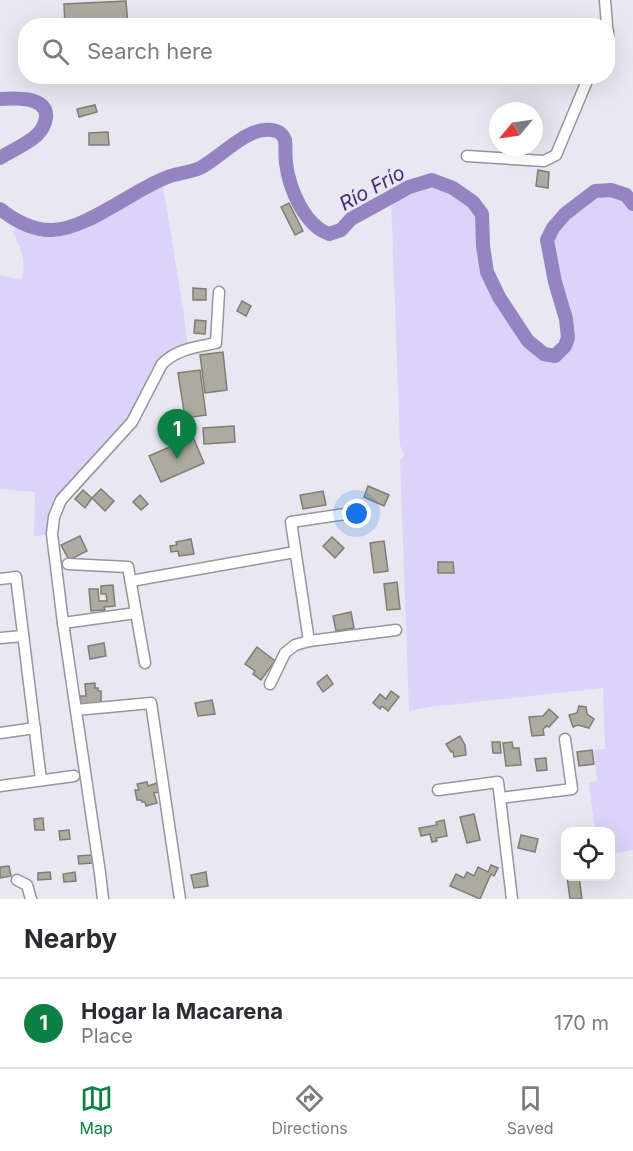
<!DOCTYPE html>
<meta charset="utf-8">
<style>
body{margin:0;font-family:Inter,sans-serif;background:#f2f2f3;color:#2b2b33}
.controls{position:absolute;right:18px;bottom:18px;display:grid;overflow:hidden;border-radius:12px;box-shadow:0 6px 24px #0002}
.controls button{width:54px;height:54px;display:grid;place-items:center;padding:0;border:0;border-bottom:2px solid #e1e1e2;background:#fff;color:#2b2b33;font:30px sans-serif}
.compass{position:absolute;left:489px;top:102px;width:54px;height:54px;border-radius:50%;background:#fff;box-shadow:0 6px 24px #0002;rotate:241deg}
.you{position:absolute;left:357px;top:514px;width:21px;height:21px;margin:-15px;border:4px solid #fff;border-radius:50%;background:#1a73e8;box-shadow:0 0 0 9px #1a73e833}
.badge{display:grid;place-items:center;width:39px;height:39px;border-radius:50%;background:#0b8043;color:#fff;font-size:20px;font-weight:700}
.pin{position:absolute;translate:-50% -50px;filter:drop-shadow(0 2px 3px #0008)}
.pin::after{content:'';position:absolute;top:32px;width:21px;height:18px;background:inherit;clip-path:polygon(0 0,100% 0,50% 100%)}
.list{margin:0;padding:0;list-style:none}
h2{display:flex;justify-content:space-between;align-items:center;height:78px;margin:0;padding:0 24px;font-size:26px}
h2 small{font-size:20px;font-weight:400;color:#7c7c81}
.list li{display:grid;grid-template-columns:39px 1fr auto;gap:18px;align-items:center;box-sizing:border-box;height:90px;padding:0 24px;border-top:2px solid #e1e1e2}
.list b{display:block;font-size:22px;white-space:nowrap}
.list p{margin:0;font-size:20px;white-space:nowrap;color:#7c7c81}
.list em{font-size:20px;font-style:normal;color:#7c7c81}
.icon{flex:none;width:33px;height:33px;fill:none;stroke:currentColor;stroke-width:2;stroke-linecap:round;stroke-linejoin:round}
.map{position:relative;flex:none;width:633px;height:899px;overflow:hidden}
.search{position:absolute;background:#fff;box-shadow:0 6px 24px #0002;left:18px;right:18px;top:18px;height:66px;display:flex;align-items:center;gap:15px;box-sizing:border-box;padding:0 21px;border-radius:24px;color:#7c7c81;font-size:22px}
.sheet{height:168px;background:#fff}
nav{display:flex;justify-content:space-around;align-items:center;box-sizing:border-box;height:84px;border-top:2px solid #e1e1e2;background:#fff;font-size:16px;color:#7c7c81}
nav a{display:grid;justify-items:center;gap:3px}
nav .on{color:#0b8043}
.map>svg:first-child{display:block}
</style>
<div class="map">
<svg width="633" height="899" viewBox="0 0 633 899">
<rect width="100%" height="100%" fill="#e9e7f1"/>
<g fill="#dcd3f8">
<path d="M162 179 184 315 188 348 169 357 132 422 61 500 52 534 34 536 35 492 0 489V275L21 280C27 262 22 250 13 234L18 221 28 226 49 230 69 227 87 220Z"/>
<path d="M432 180 453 188 473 202 482 214 483 246 487 271 499 297 528 341 544 354 555 356 565 346 568 338 566 319 555 282 547 240 553 228 565 214 595 191 611 190 626 195 633 204V850L611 854 610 832 595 831 589 783 597 781 594 750 605 749 603 688 430 707 409 711 400 460 404 455 400 445 391 197 409 187Z"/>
</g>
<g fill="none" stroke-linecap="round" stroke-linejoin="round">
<g stroke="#9584c2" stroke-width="14">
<path d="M0 99C14 98 49 96 46 118 45 124 41 131 37 135 26 145 12 150 0 158"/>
<path d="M0 209C14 220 31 230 50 230 84 231 132 191 165 178 176 173 189 173 200 168 222 157 249 123 276 131 281 132 283 136 285 140 286 148 285 156 286 163 289 188 304 225 329 234L341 230 351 219 409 187 432 180 453 188 473 202 482 214 483 246 487 272 499 297 528 341 544 354 555 356 565 346 568 338 566 319 555 282 547 240 553 228 565 214 595 191 611 190 626 195 633 204"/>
</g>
</g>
<g fill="#adaaa0" stroke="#807d74" stroke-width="1.5">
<path d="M126 1 128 26H65L64 4Z"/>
<path d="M95 105 97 112 79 117 77 109Z"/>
<path d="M108 132 109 145H89V133Z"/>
<path d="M538 170 549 172 548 188 536 186Z"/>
<path d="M289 203 303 231 295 235 281 207Z"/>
<path d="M193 288 206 289V300H193Z"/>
<path d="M242 301 251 306 246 316 237 311Z"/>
<path d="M195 320 206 321 205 334 194 333Z"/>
<path d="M223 352 227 390 205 393 200 355Z"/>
<path d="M200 370 206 415 185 418 178 373Z"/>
<path d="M234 426 235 442 204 444 203 428Z"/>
<path d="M193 437 204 463 161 482 149 456Z"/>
<path d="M368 486 389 495 384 506 364 497Z"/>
<path d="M101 489 114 501 105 511 92 498Z"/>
<path d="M83 490 92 498 85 508 75 499Z"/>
<path d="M323 491 326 505 303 509 300 495Z"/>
<path d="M140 495 148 504 141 510 133 502Z"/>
<path d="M80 536 87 551 69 560 61 545Z"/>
<path d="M332 537 344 548 335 558 323 546Z"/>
<path d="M191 539 194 554 179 556 178 551 171 552 170 546 177 545 176 542Z"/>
<path d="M384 541 388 571 374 573 370 543Z"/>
<path d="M438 562H453L454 573H438Z"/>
<path d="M397 582 400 609 387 610 384 584Z"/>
<path d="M113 585 115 606 104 607 105 610 91 611 89 589H98L99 601H107L106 594H101V586Z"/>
<path d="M351 612 354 628 336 631 333 616Z"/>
<path d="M104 643 106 656 90 659 88 646Z"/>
<path d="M257 647 275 661 261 680 253 674 255 671 245 664Z"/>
<path d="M327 675 333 684 323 692 317 683Z"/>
<path d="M95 683V688H98V691H101V704L80 705V696H86L85 684Z"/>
<path d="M391 691 399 697 388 711 382 706 380 709 373 703 380 694 386 699Z"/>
<path d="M212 700 215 714 198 716 195 703Z"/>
<path d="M579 706 586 707 587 714 594 719 589 728 578 725 573 727 569 715 577 713Z"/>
<path d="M549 709 558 717 549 727 547 726 543 729 544 735 532 736 529 717 543 716Z"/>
<path d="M460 736 465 745 466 755 454 757 453 751 451 752 446 744Z"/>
<path d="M492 742H500L501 753H493Z"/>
<path d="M512 742 513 748H519L521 765 506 766 503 743Z"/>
<path d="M592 750 594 764 579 766 577 752Z"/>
<path d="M546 758 547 770 537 771 535 759Z"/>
<path d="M147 782 148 786 157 783 159 792 154 793 157 803 146 806 145 802H142L141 800H137L135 790H139L137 784Z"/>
<path d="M474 814 480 840 467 843 460 817Z"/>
<path d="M43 818 44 830H35L34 819Z"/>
<path d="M444 820 447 836 436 838 437 841 432 842 430 834 421 836 419 828 437 825 436 822Z"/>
<path d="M69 830 70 839 60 840 59 831Z"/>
<path d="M521 835 538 839 535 852 518 848Z"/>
<path d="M92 855 93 863 79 864 78 856Z"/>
<path d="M491 865 498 868 494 876 491 874 480 899 450 886 456 874 464 878 467 872 474 876 478 867 488 872Z"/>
<path d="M9 866 11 876 0 878V867Z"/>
<path d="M50 872 51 879 38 880V873Z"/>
<path d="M75 872 76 881 64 882 63 874Z"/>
<path d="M206 872 208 886 194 888 191 875Z"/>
<path d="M579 876 582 899H570L567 877Z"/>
</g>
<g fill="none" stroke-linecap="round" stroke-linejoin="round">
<defs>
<g id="minor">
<path d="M605 0 607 26"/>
<path d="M608 31V38"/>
<path d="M467 156 544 161 556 155 589 76"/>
<path d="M68 564 128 567 145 663"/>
<path d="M0 579 16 577 41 780"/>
<path d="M131 581 295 552"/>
<path d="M63 623 136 613"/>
<path d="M0 638 23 636"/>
<path d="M309 641 291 522 345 514"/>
<path d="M270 684 285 653 295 645 309 641 396 630"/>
<path d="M76 710 151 703 180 899"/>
<path d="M0 733 35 728"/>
<path d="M0 786 74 776"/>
<path d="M438 790 498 782 500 798"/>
<path d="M17 880 27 885 31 899"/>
<path d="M103 899 100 873 63 623 52 534 54 517 61 500 132 422 162 364C177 349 196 347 216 343L219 292"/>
<path d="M512 899 500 798 572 789 565 739"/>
</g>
</defs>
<use href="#minor" stroke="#97959e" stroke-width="13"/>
<use href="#minor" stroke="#fff" stroke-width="10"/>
</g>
<g text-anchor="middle" stroke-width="4.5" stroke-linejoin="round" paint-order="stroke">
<g font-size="20" font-style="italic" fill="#472d78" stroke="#e9e7f1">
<text transform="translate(372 188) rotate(-29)" y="7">Río Frío</text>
</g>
</g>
</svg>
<div class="controls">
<button><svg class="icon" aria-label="locate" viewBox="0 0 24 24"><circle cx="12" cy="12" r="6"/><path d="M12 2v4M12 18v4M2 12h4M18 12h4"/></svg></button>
</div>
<svg class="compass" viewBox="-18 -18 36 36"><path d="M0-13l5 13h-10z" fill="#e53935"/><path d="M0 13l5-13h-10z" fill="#7c7c81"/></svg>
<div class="you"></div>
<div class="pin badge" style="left:177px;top:459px">1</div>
<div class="search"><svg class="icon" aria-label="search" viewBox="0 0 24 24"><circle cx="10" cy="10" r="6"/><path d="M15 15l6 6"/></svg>Search here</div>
</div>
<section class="sheet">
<h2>Nearby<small></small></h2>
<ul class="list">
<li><span class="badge">1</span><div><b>Hogar la Macarena</b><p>Place</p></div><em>170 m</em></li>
</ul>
</section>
<nav>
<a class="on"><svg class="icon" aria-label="map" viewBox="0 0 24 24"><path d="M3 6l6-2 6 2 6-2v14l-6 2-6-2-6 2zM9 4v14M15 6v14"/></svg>Map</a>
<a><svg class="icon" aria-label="directions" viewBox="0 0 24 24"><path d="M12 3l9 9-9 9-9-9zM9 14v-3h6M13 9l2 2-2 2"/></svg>Directions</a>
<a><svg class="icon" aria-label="saved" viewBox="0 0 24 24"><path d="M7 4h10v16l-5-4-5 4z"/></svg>Saved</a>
</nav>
